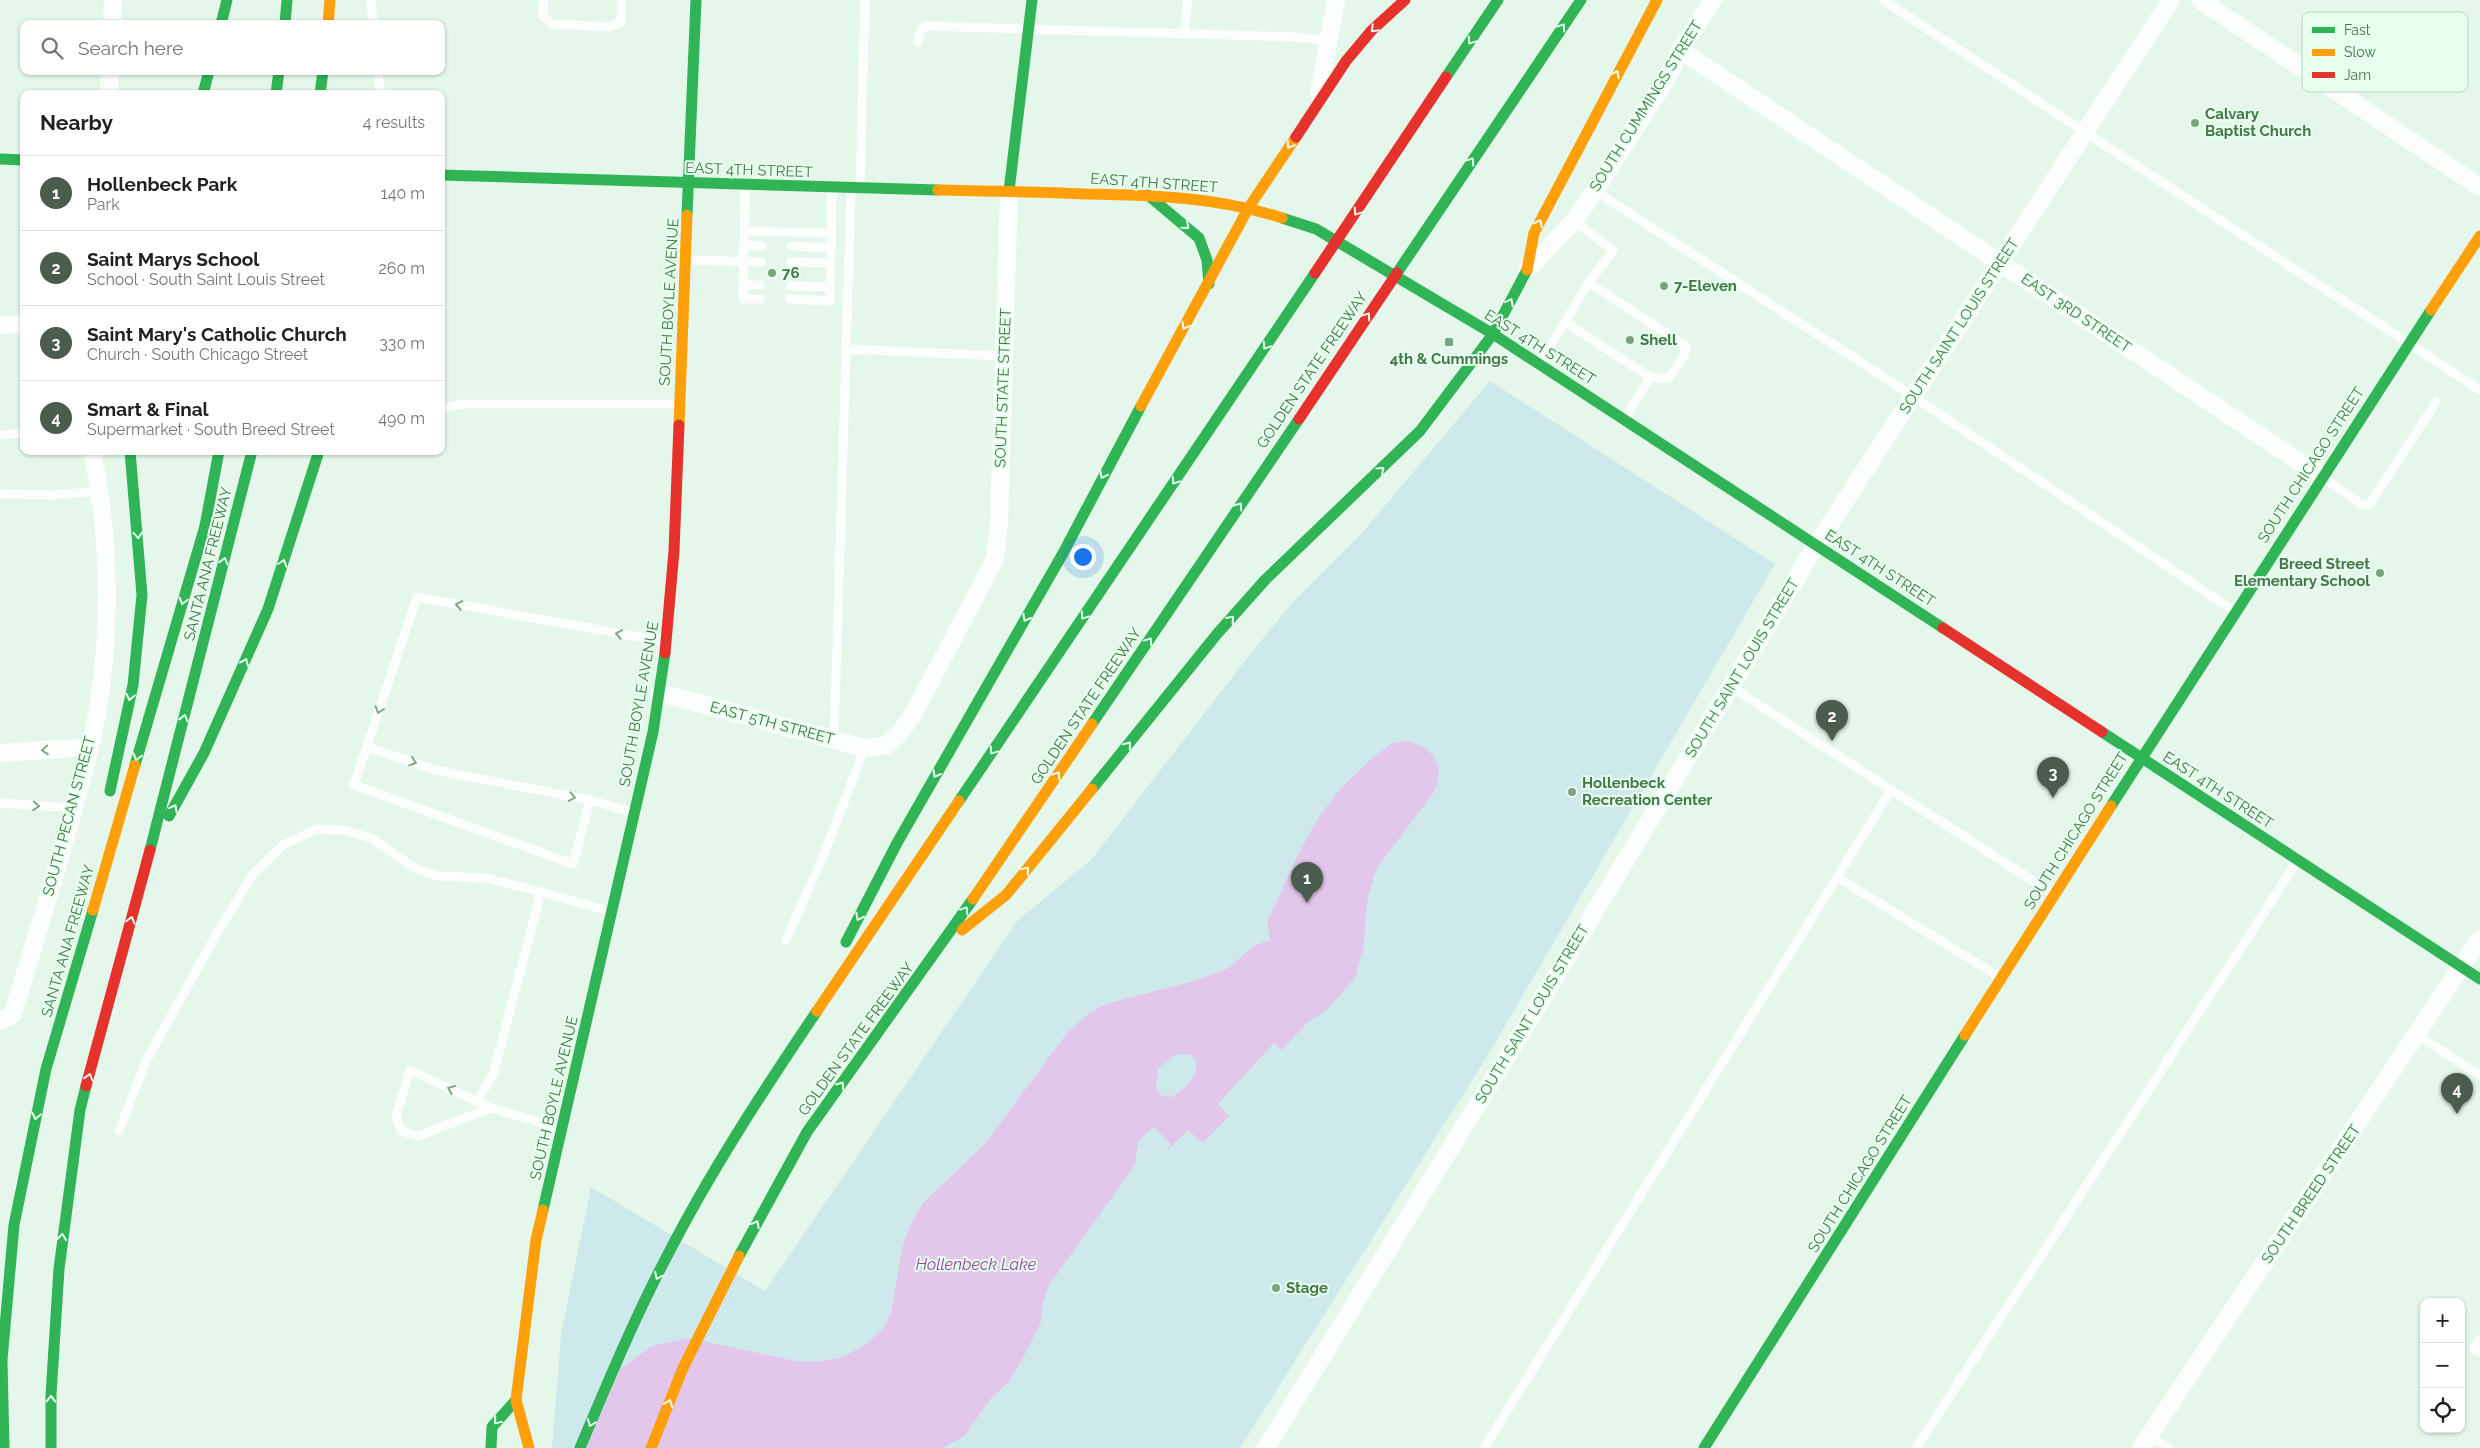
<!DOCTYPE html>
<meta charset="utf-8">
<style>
body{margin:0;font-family:Raleway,sans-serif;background:#f6f6f6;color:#202124}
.controls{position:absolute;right:15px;bottom:15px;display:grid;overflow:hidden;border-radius:10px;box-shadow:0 1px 4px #0004}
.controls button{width:45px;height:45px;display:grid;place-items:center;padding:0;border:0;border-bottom:1px solid #e0e0e0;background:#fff;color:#202124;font:25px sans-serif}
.you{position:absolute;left:1082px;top:556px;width:18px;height:18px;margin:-12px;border:4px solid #fff;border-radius:50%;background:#1a73e8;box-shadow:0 0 0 8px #1a73e833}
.badge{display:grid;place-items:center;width:32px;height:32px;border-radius:50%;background:#495c4d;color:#fff;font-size:16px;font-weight:700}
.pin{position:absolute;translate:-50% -41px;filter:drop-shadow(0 1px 2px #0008)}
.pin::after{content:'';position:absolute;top:26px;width:18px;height:15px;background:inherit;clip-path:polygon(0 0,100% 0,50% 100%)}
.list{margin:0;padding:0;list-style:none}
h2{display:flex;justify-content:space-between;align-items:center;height:65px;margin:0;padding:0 20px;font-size:21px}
h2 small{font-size:16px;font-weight:400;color:#757577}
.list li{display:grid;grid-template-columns:32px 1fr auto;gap:15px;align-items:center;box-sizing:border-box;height:75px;padding:0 20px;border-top:1px solid #e0e0e0}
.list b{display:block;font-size:19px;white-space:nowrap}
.list p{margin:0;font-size:16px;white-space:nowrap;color:#757577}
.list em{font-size:16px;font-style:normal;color:#757577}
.icon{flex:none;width:28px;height:28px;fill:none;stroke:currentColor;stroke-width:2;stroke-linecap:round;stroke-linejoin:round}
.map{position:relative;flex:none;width:2480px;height:1448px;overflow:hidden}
.search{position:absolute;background:#fff;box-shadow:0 1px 4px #0004;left:20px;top:20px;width:425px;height:55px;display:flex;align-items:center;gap:12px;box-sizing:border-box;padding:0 18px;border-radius:10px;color:#757577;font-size:19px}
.panel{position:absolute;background:#fff;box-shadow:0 1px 4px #0004;left:20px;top:90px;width:425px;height:365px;border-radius:10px}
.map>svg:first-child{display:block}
</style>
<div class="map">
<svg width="2480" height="1448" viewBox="0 0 2480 1448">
<rect width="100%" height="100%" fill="#e5f7eb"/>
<path fill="#cee9ec" d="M1490 381 1775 564 1488 1055 1240 1448H552L561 1335 591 1187 765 1291 1018 920 1091 860 1251 653 1292 603 1362 533Z"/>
<path fill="#e2c7ea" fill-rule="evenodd" d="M1407 741C1434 748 1446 765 1434 792L1376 869 1367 900 1364 944 1356 976 1330 1007 1307 1023 1282 1050 1274 1043 1218 1104 1229 1116 1203 1143 1188 1130 1168 1150 1166 1149 1171 1144 1154 1127 1138 1142 1135 1165 1049 1285 1043 1302 1041 1322 1026 1352 1009 1382 992 1397 964 1436 943 1448H586L620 1369 652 1346 689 1338 795 1361 817 1362 843 1357 867 1344 883 1329 892 1309 903 1244 911 1223 923 1203 985 1144 1067 1033 1090 1012 1109 1003 1194 981 1227 969 1254 946 1270 940 1267 922 1298 855 1318 818 1342 787 1369 761 1392 743ZM1182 1054 1191 1055 1196 1060C1198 1078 1186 1087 1172 1097L1162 1096 1156 1089 1158 1069 1174 1055Z"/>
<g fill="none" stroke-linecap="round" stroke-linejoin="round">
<g stroke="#fbfefc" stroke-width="9">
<path d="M371 0 373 24"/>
<path d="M544 0 543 16 552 24 609 27 621 22V0"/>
<path d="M1883 0 2480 390"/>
<path d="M1184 34 1188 0"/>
<path d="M918 42 922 28 927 26 1294 37 1330 41"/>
<path d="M377 71 381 94"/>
<path d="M860 185 865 0"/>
<path d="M745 188 743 299H760"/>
<path d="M1595 191 1913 396 2234 611"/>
<path d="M744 231 831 233"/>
<path d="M744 245 762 246"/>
<path d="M791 246 831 248"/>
<path d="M686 260 761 262"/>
<path d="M791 262 831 263"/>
<path d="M1589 283 1686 346 1684 356 1669 378 1662 379 1650 377"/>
<path d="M743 285H760"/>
<path d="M790 286 830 287"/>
<path d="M789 299 830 301 832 191"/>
<path d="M1565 322 1650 377 1625 418"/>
<path d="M846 349 1004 356"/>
<path d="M1540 363 1586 287 1613 250 1574 221"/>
<path d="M443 408 461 404H679"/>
<path d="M0 435 24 433"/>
<path d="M2324 478 2361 504 2369 505 2436 402"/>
<path d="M0 494 54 495 100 491"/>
<path d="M1731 687 2052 893"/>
<path d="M834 740 851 191"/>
<path d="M367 747 435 770 590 800"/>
<path d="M0 803 73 808"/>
<path d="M633 813 590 800 573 864 354 785 417 597 667 642"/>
<path d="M1837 877 2001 978"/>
<path d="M786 940 822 859 865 748"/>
<path d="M2417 1035 2480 1075"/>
<path d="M477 1101 493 1075 541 892 609 911"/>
<path d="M491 1108 418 1136 401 1131 396 1116 410 1070 491 1108 560 1128"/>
<path d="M119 1131 146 1061 220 928 254 873 283 845 317 829 344 830 373 839 414 868 438 876 486 878 541 892"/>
<path d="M2480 1339 2474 1348 2480 1353"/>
<path d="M2149 1436 2169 1448"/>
<path d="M1484 1448 1891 790"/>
<path d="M1916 1448 2298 860"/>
</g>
<g stroke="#fbfefc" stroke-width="18">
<path d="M2200 0 2480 187"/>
<path d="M112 24 113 0"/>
<path d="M1680 50 2321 476"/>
<path d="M1319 93 1336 0"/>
<path d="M109 94 110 71"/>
<path d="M1528 269 1574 221 1595 191 1669 75 1680 50 1713 0"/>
<path d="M0 325 24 324"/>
<path d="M660 693 865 748 885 746 899 734 914 713 995 559 999 523 1009 191"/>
<path d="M0 753 90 747"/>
<path d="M0 1021 13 1014C39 926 68 837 90 748 112 656 112 543 92 451"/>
<path d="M1266 1448 1519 1037 1817 544 2171 0"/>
<path d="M2141 1448 2480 939"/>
</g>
<g stroke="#30b455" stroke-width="11">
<path d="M221 24 227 0"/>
<path d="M285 24 287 0"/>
<path d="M1446 77 1498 0"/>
<path d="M203 94 209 71"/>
<path d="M276 94 279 71"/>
<path d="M320 94 323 71"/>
<path d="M0 159 24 160"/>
<path d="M441 175 938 190"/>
<path d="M1009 191 1032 0"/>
<path d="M1148 195 1199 238 1207 260 1209 284"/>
<path d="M687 215 696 0"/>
<path d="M1282 218 1316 229 1493 334 1527 270"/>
<path d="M1397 273 1581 0"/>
<path d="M1493 334 1943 628"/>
<path d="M1092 724 1299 419"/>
<path d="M2102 732 2480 979"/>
<path d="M135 765 205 526 219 451"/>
<path d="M1092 789 1217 634 1265 580 1420 431 1493 334"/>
<path d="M110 791 133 685 142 595 130 451"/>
<path d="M959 801 1315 273"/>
<path d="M2111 806 2431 310"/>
<path d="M169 816 204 753 268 609 319 451"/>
<path d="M150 850 252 451"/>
<path d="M846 942 897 843 1062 555 1141 406"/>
<path d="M543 1210 653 732 665 653"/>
<path d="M739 1256 807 1132 973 899"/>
<path d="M4 1448 2 1360 14 1225 46 1069 93 910"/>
<path d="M51 1448V1395L59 1269 80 1110 86 1086"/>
<path d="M491 1448 492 1427 516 1400"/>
<path d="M580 1448C607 1384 634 1319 666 1258 710 1172 763 1091 817 1011"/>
<path d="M1704 1448 1965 1035"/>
</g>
<g stroke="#ff9f0a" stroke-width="11">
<path d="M328 24 330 0"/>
<path d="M938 190C987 191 1037 192 1086 194 1153 195 1218 197 1282 218"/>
<path d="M1527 270 1534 233 1657 0"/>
<path d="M2431 310 2480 236"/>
<path d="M1141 406 1249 207 1296 137"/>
<path d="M679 425 687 215"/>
<path d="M973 899 1092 724"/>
<path d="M93 910 135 765"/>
<path d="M962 930 1006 895 1092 789"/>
<path d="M817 1011 959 801"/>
<path d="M1965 1035 2111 806"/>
<path d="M529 1448 516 1400 536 1240 543 1210"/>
<path d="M651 1448 683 1368 739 1256"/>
</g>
<g stroke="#e5322d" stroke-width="11">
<path d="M1296 137 1346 61 1372 30 1405 0"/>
<path d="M1315 273 1446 77"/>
<path d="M1299 419 1397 273"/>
<path d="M1943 628 2102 732"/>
<path d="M665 653 674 551 679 425"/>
<path d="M86 1086 150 850"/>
</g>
</g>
<defs><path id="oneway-chevron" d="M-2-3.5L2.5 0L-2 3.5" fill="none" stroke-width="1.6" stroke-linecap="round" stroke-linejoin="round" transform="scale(1.25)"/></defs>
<g stroke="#e6ffee">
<use href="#oneway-chevron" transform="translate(1562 27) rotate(-56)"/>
<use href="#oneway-chevron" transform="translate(1374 29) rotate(135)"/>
<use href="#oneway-chevron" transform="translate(1471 41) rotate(124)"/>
<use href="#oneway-chevron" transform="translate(1616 74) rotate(-62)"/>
<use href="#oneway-chevron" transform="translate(1290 145) rotate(123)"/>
<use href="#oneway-chevron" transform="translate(1471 161) rotate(-56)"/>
<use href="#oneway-chevron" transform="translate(1357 212) rotate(124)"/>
<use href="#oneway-chevron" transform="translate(1539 223) rotate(-63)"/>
<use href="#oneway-chevron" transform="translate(1186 226) rotate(41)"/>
<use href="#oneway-chevron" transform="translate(1510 302) rotate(-62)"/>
<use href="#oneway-chevron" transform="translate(1367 316) rotate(-56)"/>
<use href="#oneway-chevron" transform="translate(1185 326) rotate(119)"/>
<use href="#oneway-chevron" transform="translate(1266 346) rotate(124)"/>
<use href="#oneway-chevron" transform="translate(1381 470) rotate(-42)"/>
<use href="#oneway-chevron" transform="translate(1103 475) rotate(117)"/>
<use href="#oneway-chevron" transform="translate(1175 481) rotate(124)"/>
<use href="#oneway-chevron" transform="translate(1239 506) rotate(-56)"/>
<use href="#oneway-chevron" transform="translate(138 535) rotate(86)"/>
<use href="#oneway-chevron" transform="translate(224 561) rotate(-76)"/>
<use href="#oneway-chevron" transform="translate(283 563) rotate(-72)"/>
<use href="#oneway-chevron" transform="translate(183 601) rotate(106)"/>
<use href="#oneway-chevron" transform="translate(1084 616) rotate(124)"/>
<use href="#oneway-chevron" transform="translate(1026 618) rotate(120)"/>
<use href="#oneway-chevron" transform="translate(1231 619) rotate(-49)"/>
<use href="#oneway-chevron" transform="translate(1149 641) rotate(-56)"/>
<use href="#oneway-chevron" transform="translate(245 662) rotate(-66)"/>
<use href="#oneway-chevron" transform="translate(130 697) rotate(102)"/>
<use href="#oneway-chevron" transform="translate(184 718) rotate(-76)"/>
<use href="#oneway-chevron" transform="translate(1128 745) rotate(-51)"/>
<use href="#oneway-chevron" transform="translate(993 751) rotate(124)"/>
<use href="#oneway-chevron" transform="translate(137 757) rotate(106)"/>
<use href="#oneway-chevron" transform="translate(936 774) rotate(120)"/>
<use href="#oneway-chevron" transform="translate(1057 775) rotate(-56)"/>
<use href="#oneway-chevron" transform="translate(174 808) rotate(-61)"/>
<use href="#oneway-chevron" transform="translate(1026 870) rotate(-50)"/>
<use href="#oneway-chevron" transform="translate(965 910) rotate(-56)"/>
<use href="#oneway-chevron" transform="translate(859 917) rotate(117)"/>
<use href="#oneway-chevron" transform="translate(131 920) rotate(-75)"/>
<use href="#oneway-chevron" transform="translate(89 1077) rotate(-75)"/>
<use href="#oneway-chevron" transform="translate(841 1085) rotate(-54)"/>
<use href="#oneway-chevron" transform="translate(36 1116) rotate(102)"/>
<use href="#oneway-chevron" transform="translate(756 1224) rotate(-61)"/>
<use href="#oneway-chevron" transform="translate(62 1237) rotate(-84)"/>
<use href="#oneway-chevron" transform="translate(658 1276) rotate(116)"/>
<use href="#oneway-chevron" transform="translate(51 1399) rotate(-89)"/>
<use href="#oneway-chevron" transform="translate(669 1403) rotate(-68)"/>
<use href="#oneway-chevron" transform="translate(497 1421) rotate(130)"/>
<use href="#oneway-chevron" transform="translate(591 1423) rotate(113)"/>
</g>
<g stroke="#84a686">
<use href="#oneway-chevron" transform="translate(459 605) rotate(-170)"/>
<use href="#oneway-chevron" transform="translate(619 634) rotate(-170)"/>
<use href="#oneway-chevron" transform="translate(379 710) rotate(108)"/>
<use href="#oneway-chevron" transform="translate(45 750) rotate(176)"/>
<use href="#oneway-chevron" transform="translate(413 762) rotate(19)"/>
<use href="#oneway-chevron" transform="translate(572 797) rotate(11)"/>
<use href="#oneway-chevron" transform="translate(36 806) rotate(4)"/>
<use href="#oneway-chevron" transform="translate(451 1089) rotate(-156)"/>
</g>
<g fill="#7ca380" stroke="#e6ffee" stroke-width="2">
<circle cx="2195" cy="123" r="5"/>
<circle cx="772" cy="273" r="5"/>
<circle cx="1664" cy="286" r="5"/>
<circle cx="1630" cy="340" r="5"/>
<rect x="1444" y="337" width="10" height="10" rx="2.5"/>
<circle cx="2380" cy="573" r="5"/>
<circle cx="1572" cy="792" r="5"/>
<circle cx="1276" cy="1288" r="5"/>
</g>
<g text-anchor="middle" stroke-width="4" stroke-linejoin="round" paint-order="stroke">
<g font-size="15" fill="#447647" stroke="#e6ffee">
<text transform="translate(1646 106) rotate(-58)" y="5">SOUTH CUMMINGS STREET</text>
<text transform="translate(749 170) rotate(2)" y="5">EAST 4TH STREET</text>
<text transform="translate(1154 183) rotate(4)" y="5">EAST 4TH STREET</text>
<text transform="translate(669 302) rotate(-87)" y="5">SOUTH BOYLE AVENUE</text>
<text transform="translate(2076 313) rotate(34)" y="5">EAST 3RD STREET</text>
<text transform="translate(1959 326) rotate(-57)" y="5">SOUTH SAINT LOUIS STREET</text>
<text transform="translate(1540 347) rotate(32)" y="5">EAST 4TH STREET</text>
<text transform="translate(1312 370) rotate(-56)" y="5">GOLDEN STATE FREEWAY</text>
<text transform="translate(1003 388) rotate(-88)" y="5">SOUTH STATE STREET</text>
<text transform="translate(2311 465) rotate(-57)" y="5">SOUTH CHICAGO STREET</text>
<text transform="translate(208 564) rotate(-76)" y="5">SANTA ANA FREEWAY</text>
<text transform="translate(1880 568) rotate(33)" y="5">EAST 4TH STREET</text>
<text transform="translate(1742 668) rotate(-59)" y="5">SOUTH SAINT LOUIS STREET</text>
<text transform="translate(639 704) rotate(-80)" y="5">SOUTH BOYLE AVENUE</text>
<text transform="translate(1086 706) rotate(-56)" y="5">GOLDEN STATE FREEWAY</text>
<text transform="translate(772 723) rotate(15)" y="5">EAST 5TH STREET</text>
<text transform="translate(2218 790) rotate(33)" y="5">EAST 4TH STREET</text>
<text transform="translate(69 816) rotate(-75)" y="5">SOUTH PECAN STREET</text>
<text transform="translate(2076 831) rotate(-58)" y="5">SOUTH CHICAGO STREET</text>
<text transform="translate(68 941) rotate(-74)" y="5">SANTA ANA FREEWAY</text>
<text transform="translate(1532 1014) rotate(-59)" y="5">SOUTH SAINT LOUIS STREET</text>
<text transform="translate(856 1039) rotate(-54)" y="5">GOLDEN STATE FREEWAY</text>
<text transform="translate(554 1098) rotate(-77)" y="5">SOUTH BOYLE AVENUE</text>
<text transform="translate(1860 1174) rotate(-58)" y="5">SOUTH CHICAGO STREET</text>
<text transform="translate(2311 1194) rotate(-56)" y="5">SOUTH BREED STREET</text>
</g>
<g font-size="15" font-weight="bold" fill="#447647" stroke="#e6ffee" text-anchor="start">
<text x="2205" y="119">Calvary<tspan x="2205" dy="17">Baptist Church</tspan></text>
<text x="782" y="278">76</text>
<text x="1674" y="291">7-Eleven</text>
<text x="1640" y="345">Shell</text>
<text x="1449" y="364" text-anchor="middle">4th &amp; Cummings</text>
<text x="2370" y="569" text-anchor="end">Breed Street<tspan x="2370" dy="17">Elementary School</tspan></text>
<text x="1582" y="788">Hollenbeck<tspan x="1582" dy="17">Recreation Center</tspan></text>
<text x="1286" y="1293">Stage</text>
</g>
<g font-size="16" font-style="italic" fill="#9444a2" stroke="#e6ffee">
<text x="976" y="1270">Hollenbeck Lake</text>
</g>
</g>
<rect x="2302" y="12" width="166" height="80" rx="8" fill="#e6ffee" stroke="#b5d6bc" stroke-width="1"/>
<rect x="2312" y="27" width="23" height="6" fill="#30b455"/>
<rect x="2312" y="49" width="23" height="7" fill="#ff9f0a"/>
<rect x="2312" y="72" width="23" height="6" fill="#e5322d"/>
<g font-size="14" fill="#447647">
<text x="2344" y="35">Fast</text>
<text x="2344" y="57">Slow</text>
<text x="2344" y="80">Jam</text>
</g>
</svg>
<div class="controls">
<button>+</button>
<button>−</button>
<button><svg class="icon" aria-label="locate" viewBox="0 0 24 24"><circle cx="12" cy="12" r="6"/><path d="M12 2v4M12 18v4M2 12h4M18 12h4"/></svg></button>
</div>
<div class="you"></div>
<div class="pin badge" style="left:1307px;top:903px">1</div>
<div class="pin badge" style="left:1832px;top:741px">2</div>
<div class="pin badge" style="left:2053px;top:798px">3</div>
<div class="pin badge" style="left:2457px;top:1114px">4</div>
<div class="search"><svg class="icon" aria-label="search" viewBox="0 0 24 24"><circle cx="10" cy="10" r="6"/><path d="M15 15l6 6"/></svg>Search here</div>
<section class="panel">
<h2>Nearby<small>4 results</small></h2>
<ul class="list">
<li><span class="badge">1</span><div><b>Hollenbeck Park</b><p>Park</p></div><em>140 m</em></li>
<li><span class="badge">2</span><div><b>Saint Marys School</b><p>School · South Saint Louis Street</p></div><em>260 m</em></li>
<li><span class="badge">3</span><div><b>Saint Mary's Catholic Church</b><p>Church · South Chicago Street</p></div><em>330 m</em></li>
<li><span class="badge">4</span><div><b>Smart &amp; Final</b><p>Supermarket · South Breed Street</p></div><em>490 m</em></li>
</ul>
</section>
</div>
